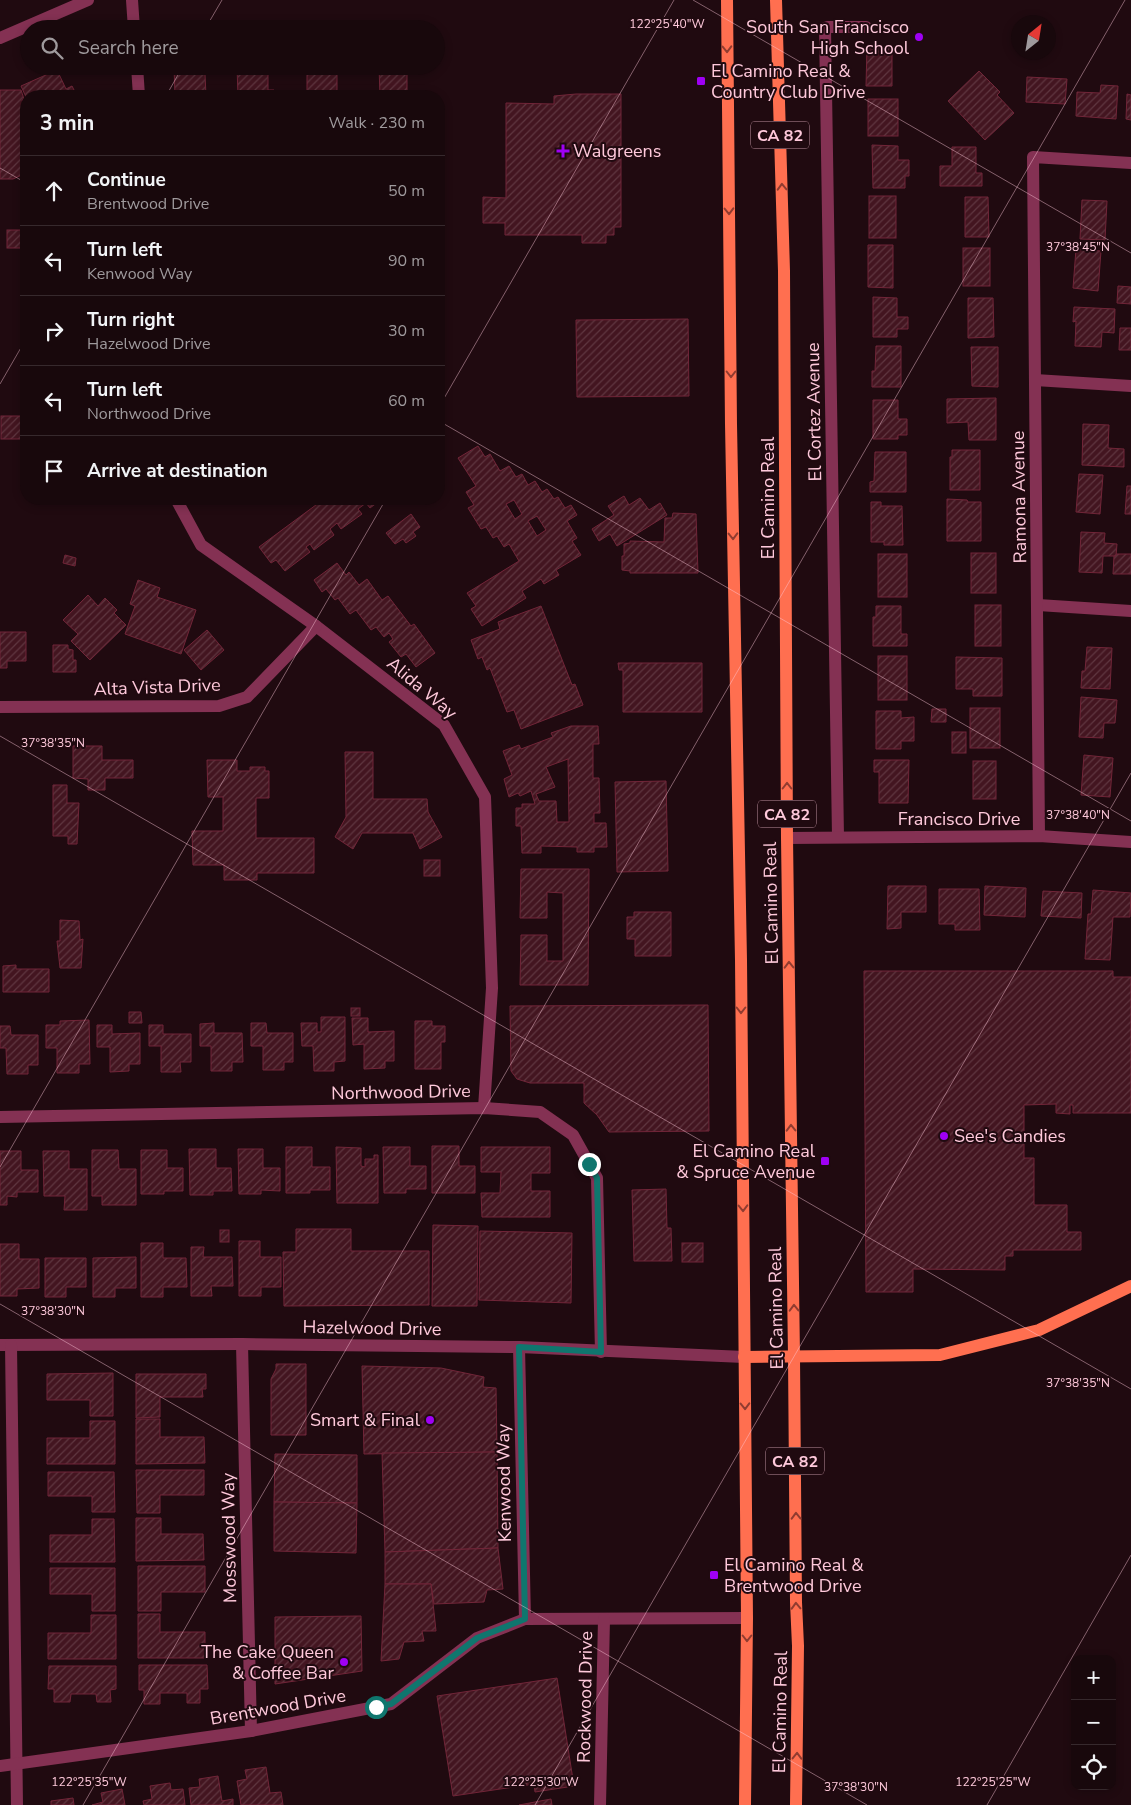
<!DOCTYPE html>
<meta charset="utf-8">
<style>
body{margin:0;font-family:"Nunito Sans",sans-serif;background:#211115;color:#f1f3f6}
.controls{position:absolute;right:15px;bottom:15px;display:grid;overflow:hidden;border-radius:10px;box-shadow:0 2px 8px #0003}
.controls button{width:45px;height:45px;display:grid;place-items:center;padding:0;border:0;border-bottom:1px solid #36292d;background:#18080c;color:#f1f3f6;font:25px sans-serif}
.compass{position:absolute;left:1011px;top:15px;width:45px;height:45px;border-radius:50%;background:#18080c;box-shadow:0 2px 8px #0003;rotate:30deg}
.stop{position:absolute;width:15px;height:15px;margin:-11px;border:4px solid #0f766e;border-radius:50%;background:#fff}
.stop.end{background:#0f766e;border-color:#fff;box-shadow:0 1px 5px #0008}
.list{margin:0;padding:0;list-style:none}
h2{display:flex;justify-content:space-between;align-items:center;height:65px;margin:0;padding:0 20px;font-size:21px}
h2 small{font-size:16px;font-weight:400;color:#9f9a9d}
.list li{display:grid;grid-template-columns:32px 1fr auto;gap:15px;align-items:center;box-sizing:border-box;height:70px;padding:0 20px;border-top:1px solid #36292d}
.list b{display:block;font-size:19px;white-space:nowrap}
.list p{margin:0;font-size:16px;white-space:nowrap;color:#9f9a9d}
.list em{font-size:16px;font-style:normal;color:#9f9a9d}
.icon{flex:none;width:28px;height:28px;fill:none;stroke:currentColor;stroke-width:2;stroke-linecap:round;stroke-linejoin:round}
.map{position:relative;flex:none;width:1131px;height:1805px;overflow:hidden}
.search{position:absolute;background:#18080c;box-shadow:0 2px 8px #0003;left:20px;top:20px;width:425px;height:55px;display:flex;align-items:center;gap:12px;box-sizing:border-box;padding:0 18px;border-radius:28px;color:#9f9a9d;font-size:19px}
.panel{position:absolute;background:#18080c;box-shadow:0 2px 8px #0003;left:20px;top:90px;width:425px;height:415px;border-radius:20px}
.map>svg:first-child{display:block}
</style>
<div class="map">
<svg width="1131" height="1805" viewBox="0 0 1131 1805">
<defs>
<pattern id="building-hatch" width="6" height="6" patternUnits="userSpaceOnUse" patternTransform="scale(1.25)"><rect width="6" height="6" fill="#431520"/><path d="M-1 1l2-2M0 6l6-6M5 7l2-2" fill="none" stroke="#5f3640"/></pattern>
</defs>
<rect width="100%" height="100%" fill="#200a10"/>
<g fill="url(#building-hatch)" stroke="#712538" fill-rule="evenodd">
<path d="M867 47H892V86H866Z"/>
<path d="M174 66H226V74H205L206 96H175Z"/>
<path d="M237 66H274L268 67V90H274V96H238Z"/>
<rect x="307" y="66" width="30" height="30"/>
<path d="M379 66H407V96H380Z"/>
<path d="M57 70 66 89 72 86 77 96 26 97 21 86Z"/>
<path d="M979 71 1000 92 997 95 1014 113 985 140 948 101Z"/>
<path d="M1027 77 1067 79 1065 104 1026 102Z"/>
<path d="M1101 85 1118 86 1116 119 1076 116 1077 92 1100 93Z"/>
<path d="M0 90H21L24 99 22 100 26 111V173L13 179H0Z"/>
<path d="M576 94H621V227H614V235H606V243H582V235H505V223H483V197L506 198V103L554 104V96Z"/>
<path d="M1127 94 1131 95V120L1126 119Z"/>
<rect x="868" y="99" width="30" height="37"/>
<path d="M872 145 898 146V160H909V176H905V188H873Z"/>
<path d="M952 147H976V173H982V186H940V166H952Z"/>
<rect x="869" y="196" width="27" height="42"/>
<path d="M965 197H988L989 237H965Z"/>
<path d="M1082 200 1107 201 1105 240 1080 239Z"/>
<rect x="7" y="230" width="19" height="18"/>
<path d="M868 245H893V288L868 287Z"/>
<rect x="963" y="248" width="27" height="38"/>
<path d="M1076 249 1101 251 1098 291 1073 288Z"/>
<path d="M1118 286 1131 287V304L1117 303Z"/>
<path d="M873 297 897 298V317H908V329H897V337H873Z"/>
<path d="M968 298H993L994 337 968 338Z"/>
<path d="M1074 307 1115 309 1114 333 1102 332 1101 347 1075 346 1076 321 1073 322Z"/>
<path d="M688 319 689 396 577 397 576 320Z"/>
<path d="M1120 328H1131V350H1119Z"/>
<path d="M876 346H901V387H872V371H875Z"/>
<path d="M971 347H998V387L972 386Z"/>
<path d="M996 398V440H969L968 422 947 423V399Z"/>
<path d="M873 400H898V419H907V435H898V439H873Z"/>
<rect x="1" y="416" width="25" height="23"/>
<path d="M1083 424 1109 425 1108 448 1124 449V467L1082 465Z"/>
<path d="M478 446 485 457 490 454 500 471 509 466 516 477 522 474 528 485 535 481 542 492 547 489 554 499 558 497 565 508 571 505 577 515 567 521 577 538 572 541 581 555 556 570 559 575 544 584 541 579 522 591 526 598 482 626 471 609 476 606 467 593 519 561 509 544 504 547 497 536 493 538 486 527 481 529 468 508 474 505 466 492 476 486 458 458ZM514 500 522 514 515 519 506 504ZM537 516 546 530 537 536 528 521Z"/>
<path d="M952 450H980V490H950V457H952Z"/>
<path d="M875 452H906V492H870V482L874 481Z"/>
<path d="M1079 474 1103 475 1100 514 1076 512Z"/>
<path d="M1127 486H1131V514H1125Z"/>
<path d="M624 496 629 505 640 498 649 510 660 503 667 515 617 546 610 534 599 541 592 529 614 515 608 506Z"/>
<path d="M324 499H382L370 508 366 503 358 509 362 514 341 529 337 523 330 529 334 535 314 550 310 544 306 547 310 552 285 571 276 560 271 563 259 547Z"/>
<path d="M947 499 967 500 968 502H981V541H947Z"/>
<path d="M871 502H881V506H902L903 545H884V542H871Z"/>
<path d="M673 513 696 514 698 573H630V571L622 570V556H624V544L630 543V541L664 542 665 518H672Z"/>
<path d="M411 514 420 527 413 532 416 536 406 543 403 539 395 544 386 533Z"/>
<path d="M1081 532 1105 533 1104 543 1117 544 1116 556H1103L1102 573 1079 572Z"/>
<rect x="971" y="553" width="25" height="40"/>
<rect x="878" y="554" width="29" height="43"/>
<path d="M1116 554H1131V574H1113L1114 556H1116Z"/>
<path d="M65 555 76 558 75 566 63 563Z"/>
<path d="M337 563 346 575 349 572 359 585 367 579 382 600 388 596 411 626 414 624 435 653 416 667 406 654 401 657 389 642 393 639 389 633 384 637 376 627 371 630 356 610 350 614 338 598 335 600 326 589 322 592 314 580Z"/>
<path d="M138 580 160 588 157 597 196 610 181 654 125 634 135 606 130 604Z"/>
<path d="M88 595 98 606 105 598 117 610 114 613 126 625 90 660 71 641 78 634 63 620Z"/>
<rect x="975" y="605" width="26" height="41"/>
<path d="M541 606 572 685 575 684 583 705 521 729 514 710 507 712 490 668 487 670 482 657 478 659 471 640 500 629 498 622Z"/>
<path d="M876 606H901V634H907V646H873V617H876Z"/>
<path d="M207 630 224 650 201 670 184 650Z"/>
<path d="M0 632H26V661H7V668H0Z"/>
<path d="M53 645H68V649L73 650V660H76V672H53Z"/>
<path d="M1087 647 1112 648 1110 689 1081 688 1082 671H1085Z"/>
<rect x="878" y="656" width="29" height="44"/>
<path d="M956 657 1002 658V696H973V689H956Z"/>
<path d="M618 663H702V712H623V670H619Z"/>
<path d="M1081 697 1117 700 1115 723H1104L1103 738 1079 737Z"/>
<rect x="970" y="708" width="30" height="40"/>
<path d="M932 709H946V722H931Z"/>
<path d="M876 711H901V718L914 717V741H901V749H876Z"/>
<path d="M571 726H598L599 744H593V778H599L600 813H594V823H606L607 847H594V852H577V847L541 846V853H522L521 826H516V808H522V804H535L531 791 520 796 518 793 509 797 504 779 512 775 503 751 519 745 521 749 553 737 551 733ZM568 759 569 822H557L556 801H539L536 794 555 787 546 767Z"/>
<rect x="952" y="732" width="14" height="21"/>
<path d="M73 746H102V760H133V778H105V790H88V779L73 778Z"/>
<path d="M345 752H373V799H427L428 812 442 837 420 849 413 833H362L353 849 335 837 346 817Z"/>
<path d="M1084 755 1113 758 1110 797 1081 795Z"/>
<path d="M207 760H237V771H250V767H265V771H269V798H256V838H314V873H257V880H224V865H193L192 831H223V797H208Z"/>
<path d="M874 760H909L908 803H879V772H874Z"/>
<rect x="973" y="761" width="23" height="38"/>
<path d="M666 781 668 871 617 872 615 782Z"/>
<path d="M53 785H67V803H79L77 844H68V836H53Z"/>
<rect x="424" y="860" width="16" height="16"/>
<path d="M521 869H589L588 985H520L521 935H547V961H563V893L547 892V918H520Z"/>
<path d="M888 886H926V912H901V928L887 929Z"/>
<path d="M985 886 1026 888 1025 917 984 915Z"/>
<path d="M939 889H979L980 930H955V924H939Z"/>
<path d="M1093 890 1131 893 1130 917H1113L1110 960 1085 959 1088 914H1091Z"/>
<path d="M1043 891 1082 893 1081 918 1041 916Z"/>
<path d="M634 912H671V956H635V939H627V917H634Z"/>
<path d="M60 920 79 921 80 940 83 939 81 968H60L57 941H60Z"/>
<path d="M16 965V969H49V992H3V966Z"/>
<path d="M864 971H1113V977H1131V1113H1073V1105H1070V1114L1056 1113V1104L1024 1105V1158H1034V1205H1067V1232H1081V1250H1013V1256H1005V1270L913 1269V1292H866Z"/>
<path d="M708 1005 709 1131 609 1132 597 1115 584 1103V1083H530L517 1079 511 1071 510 1006Z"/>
<rect x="351" y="1008" width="9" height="8"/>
<path d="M129 1012H141L142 1023H129Z"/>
<path d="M321 1017H345V1061L334 1062V1071H314L313 1046H302L301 1023H317V1032H321Z"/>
<path d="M352 1018H368V1032L394 1031V1061H385V1068L364 1069V1044L353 1045Z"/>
<path d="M89 1020 90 1064H79V1073H57V1048H46V1025H60V1021Z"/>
<path d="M415 1021H432V1026H445V1042H441V1069H415Z"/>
<path d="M214 1023V1033H242L243 1062H232V1071H211V1046H200V1024Z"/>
<path d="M251 1023H266L267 1033H293V1062H284V1070H263V1046H251Z"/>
<path d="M97 1025H112V1034L140 1033V1064H129V1071L110 1072V1047H97Z"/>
<path d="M149 1025H163V1034H191V1062H180L181 1072H161V1046H149Z"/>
<path d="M0 1026H10L11 1035H38V1065H28V1074H7L6 1048H0Z"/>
<path d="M432 1146H459V1166H475V1193H432Z"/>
<path d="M286 1147H312V1167H330V1190H310V1193H286Z"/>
<path d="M336 1147 361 1148V1166L365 1167V1159H374V1155H378V1203H337Z"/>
<path d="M383 1147H410V1166H426V1189H406V1193H384Z"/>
<path d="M481 1147H550V1173H531V1191H550V1217H482L481 1193H500L501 1172H481Z"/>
<path d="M189 1149H216V1168H231L232 1191H213V1195H190Z"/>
<path d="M238 1149H263V1168H280V1191L261 1190V1194H239Z"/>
<path d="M92 1150H118L119 1169H136V1205H102V1196H92Z"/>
<path d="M141 1150H167V1168H183V1191H164V1194H141Z"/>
<path d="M0 1151H21V1170H38V1192H17V1197L7 1196V1205H0Z"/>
<path d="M43 1151H69V1169H87V1210H64L65 1196H44Z"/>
<path d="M666 1189 667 1228H671L672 1261H634L632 1190Z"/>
<path d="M433 1225 478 1226 477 1306H432Z"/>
<path d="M296 1229H351V1251H429V1305L284 1306 283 1252H296Z"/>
<rect x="220" y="1230" width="9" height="12"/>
<path d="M480 1231 572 1233 571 1303 479 1300Z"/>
<path d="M239 1241H260V1257H281V1287H261V1296H239Z"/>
<path d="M141 1243H163V1258H186L187 1287H163V1297H141Z"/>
<rect x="682" y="1243" width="21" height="19"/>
<path d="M0 1244H19V1259H39V1288L17 1289V1296H0Z"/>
<path d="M191 1247H204L203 1257H232L233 1286H211L212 1296H191Z"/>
<path d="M136 1257V1288H115V1297H93V1258Z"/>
<path d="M45 1258H86V1287H66V1297H45Z"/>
<path d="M276 1364H306V1435H271V1379L276 1369Z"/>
<path d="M362 1366 441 1368 484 1377 483 1387 496 1388 497 1452 364 1454Z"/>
<path d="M113 1373V1416H90V1400H47V1374Z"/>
<path d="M136 1374H206V1389H202L203 1397H160V1417L136 1418Z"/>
<path d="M136 1419H160V1437H204L205 1463 136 1464Z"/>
<path d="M90 1421H115V1464H47V1438H90Z"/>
<path d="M497 1452 498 1548 385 1552 382 1453Z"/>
<path d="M275 1454 357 1455V1503L274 1502Z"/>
<path d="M136 1470H204V1495H160V1513H137Z"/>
<path d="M48 1472H114L115 1512H92V1496H48Z"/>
<path d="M274 1502 357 1503 356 1553 274 1551Z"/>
<path d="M136 1518H161V1534H203L204 1560 136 1561Z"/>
<path d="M92 1519H114L115 1562H50V1535H92Z"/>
<path d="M498 1548 503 1589 487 1590 484 1602 434 1604 431 1584H385V1552Z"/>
<path d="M138 1566H205V1592H161V1611H138Z"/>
<path d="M50 1568H115V1611H92V1594H50Z"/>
<path d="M385 1584H431L436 1631H422L424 1641 404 1642 399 1659 381 1661Z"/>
<path d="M138 1614H160V1632H205V1658H138Z"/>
<path d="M91 1615H116V1659H48V1633H91Z"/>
<path d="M361 1616 362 1671 275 1684V1617Z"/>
<path d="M139 1665H207L208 1689H200V1703H187V1693H160V1704H144V1690H139Z"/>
<path d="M49 1666H116V1689L110 1690 111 1702H97L96 1694H71L70 1702H54V1689H48Z"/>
<path d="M557 1678 574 1786 535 1792 534 1784 453 1796 437 1696Z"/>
<path d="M266 1767 270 1793 281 1792 283 1805H241L237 1781 247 1779 245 1770Z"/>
<path d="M218 1776 222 1801 233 1799V1805H191L189 1788 200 1787 199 1779Z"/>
<path d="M170 1783 171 1790 183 1789 185 1805H144L143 1801 152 1799 150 1786Z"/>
<path d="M122 1789 125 1805H92L103 1802 101 1793Z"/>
<path d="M73 1798 74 1805H51V1801Z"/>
<path d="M551 1799 552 1805H519Z"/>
</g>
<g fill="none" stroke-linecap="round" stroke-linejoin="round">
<g stroke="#843153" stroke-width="12">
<path d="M132 0 134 29"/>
<path d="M0 38 88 0"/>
<path d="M137 66 139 96"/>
<path d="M1035 380 1131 386"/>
<path d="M176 499 201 545 316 626 444 725 485 797 492 988 484 1108"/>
<path d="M1038 605 1131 611"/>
<path d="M0 707 219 706 247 697 316 626"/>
<path d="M1039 836 1033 157 1131 163"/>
<path d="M838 837 825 28 828 27H866"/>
<path d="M787 838 1039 836 1131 842"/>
<path d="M0 1117 484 1108 540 1112 573 1135 597 1178 601 1352"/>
<path d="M242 1344 251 1731"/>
<path d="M0 1345 242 1344 519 1347 744 1357"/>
<path d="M11 1345 17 1805"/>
<path d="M519 1347 525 1619"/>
<path d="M0 1766 251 1731 391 1704 477 1638 525 1619 747 1618"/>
<path d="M600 1805 604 1619"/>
</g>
<g stroke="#ff6f50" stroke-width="12">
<path d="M727 0 731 424 741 960 747 1618 745 1805"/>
<path d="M776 0 784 271 787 838 794 1357 796 1602 798 1646 796 1805"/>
<path d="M744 1357 940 1355 1039 1330 1131 1286"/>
</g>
</g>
<defs><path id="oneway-chevron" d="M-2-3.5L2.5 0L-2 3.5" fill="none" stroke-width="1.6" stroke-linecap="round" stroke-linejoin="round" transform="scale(1.25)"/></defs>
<g stroke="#903c30">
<use href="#oneway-chevron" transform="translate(727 49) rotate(89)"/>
<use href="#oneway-chevron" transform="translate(782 187) rotate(-92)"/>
<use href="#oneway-chevron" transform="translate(729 211) rotate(89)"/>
<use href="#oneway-chevron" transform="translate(731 374) rotate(90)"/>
<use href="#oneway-chevron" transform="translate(733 536) rotate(89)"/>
<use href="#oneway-chevron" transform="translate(787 786) rotate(-90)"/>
<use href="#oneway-chevron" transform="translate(789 965) rotate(-91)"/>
<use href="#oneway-chevron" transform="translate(741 1010) rotate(90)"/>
<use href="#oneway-chevron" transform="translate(791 1128) rotate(-91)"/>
<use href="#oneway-chevron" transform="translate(743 1208) rotate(89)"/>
<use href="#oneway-chevron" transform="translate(794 1308) rotate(-91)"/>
<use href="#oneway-chevron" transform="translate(745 1406) rotate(89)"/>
<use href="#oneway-chevron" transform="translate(796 1516) rotate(-91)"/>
<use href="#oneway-chevron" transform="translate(796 1606) rotate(-92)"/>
<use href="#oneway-chevron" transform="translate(747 1638) rotate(90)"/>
<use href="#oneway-chevron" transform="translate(797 1756) rotate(-89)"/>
</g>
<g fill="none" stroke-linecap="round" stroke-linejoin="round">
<path stroke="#0f766e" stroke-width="6" d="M376 1707 391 1704 477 1638 525 1619 519 1347 601 1352 597 1178 589 1164"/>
</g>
<path fill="none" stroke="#ffc9db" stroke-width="1" stroke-opacity="0.45" d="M693 0 1131 253M205 29 222 0M166 96 183 66M0 168 26 183M0 384 26 339M439 407 674 0M439 421 1131 821M0 736 1131 1389M0 1167 386 499M0 1304 867 1805M83 1805 1125 0M535 1805 1131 773M987 1805 1131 1555"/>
<g fill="#9f00f4" stroke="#200a10" stroke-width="2">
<circle cx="919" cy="37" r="5"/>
<rect x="696" y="76" width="10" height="10" rx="2.5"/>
<path d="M560.5 143.5h5v5h5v5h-5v5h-5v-5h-5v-5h5z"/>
<circle cx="944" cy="1136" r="5"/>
<rect x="820" y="1156" width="10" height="10" rx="2.5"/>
<circle cx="430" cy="1420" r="5"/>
<rect x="709" y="1570" width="10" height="10" rx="2.5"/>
<circle cx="344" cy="1662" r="5"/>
</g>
<g text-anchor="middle" stroke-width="4" stroke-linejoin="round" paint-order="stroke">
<g fill="#200a10" stroke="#bc909e" stroke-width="1">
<rect x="751" y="121.5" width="58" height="27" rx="4"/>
<rect x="758" y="800.5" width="58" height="27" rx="4"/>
<rect x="766" y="1447.5" width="58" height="27" rx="4"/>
</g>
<g font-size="16" font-weight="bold" fill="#ffc9db">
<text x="780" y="141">CA 82</text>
<text x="787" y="820">CA 82</text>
<text x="795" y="1467">CA 82</text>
</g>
<g font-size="18" fill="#ffc9db" stroke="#200a10" text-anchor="end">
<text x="909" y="33">South San Francisco<tspan x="909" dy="21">High School</tspan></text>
<text x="711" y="77" text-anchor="start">El Camino Real &amp;<tspan x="711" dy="21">Country Club Drive</tspan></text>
<text x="573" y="157" text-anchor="start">Walgreens</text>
<text x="954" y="1142" text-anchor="start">See's Candies</text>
<text x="815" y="1157">El Camino Real<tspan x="815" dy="21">&amp; Spruce Avenue</tspan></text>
<text x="420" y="1426">Smart &amp; Final</text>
<text x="724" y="1571" text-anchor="start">El Camino Real &amp;<tspan x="724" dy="21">Brentwood Drive</tspan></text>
<text x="334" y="1658">The Cake Queen<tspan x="334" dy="21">&amp; Coffee Bar</tspan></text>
</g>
<g font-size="18" fill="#ffc9db" stroke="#200a10">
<text transform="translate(814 412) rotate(-91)" y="6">El Cortez Avenue</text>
<text transform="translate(1019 497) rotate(-91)" y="6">Ramona Avenue</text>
<text transform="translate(768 498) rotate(-90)" y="6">El Camino Real</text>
<text transform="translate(157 687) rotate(-2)" y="6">Alta Vista Drive</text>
<text transform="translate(422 688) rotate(40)" y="6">Alida Way</text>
<text x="959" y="825">Francisco Drive</text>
<text transform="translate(771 903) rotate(-91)" y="6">El Camino Real</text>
<text transform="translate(401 1092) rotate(-1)" y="6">Northwood Drive</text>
<text transform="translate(776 1308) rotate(-91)" y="6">El Camino Real</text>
<text transform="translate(372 1328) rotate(1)" y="6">Hazelwood Drive</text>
<text transform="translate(504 1483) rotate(-91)" y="6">Kenwood Way</text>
<text transform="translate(229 1538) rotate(-91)" y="6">Mosswood Way</text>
<text transform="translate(585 1697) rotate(-89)" y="6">Rockwood Drive</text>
<text transform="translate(278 1707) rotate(-10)" y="6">Brentwood Drive</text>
<text transform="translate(780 1712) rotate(-89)" y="6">El Camino Real</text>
</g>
</g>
<g font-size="12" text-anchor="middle" fill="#ffc9db" stroke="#200a10" stroke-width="4" stroke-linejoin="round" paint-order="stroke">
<text x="667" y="28">122°25'40"W</text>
<text x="1078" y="251">37°38'45"N</text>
<text x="53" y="747">37°38'35"N</text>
<text x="1078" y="819">37°38'40"N</text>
<text x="53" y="1315">37°38'30"N</text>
<text x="1078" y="1387">37°38'35"N</text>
<text x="89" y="1786">122°25'35"W</text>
<text x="541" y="1786">122°25'30"W</text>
<text x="993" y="1786">122°25'25"W</text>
<text x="856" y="1791">37°38'30"N</text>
</g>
</svg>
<div class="controls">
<button>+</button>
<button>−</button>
<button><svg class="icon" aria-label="locate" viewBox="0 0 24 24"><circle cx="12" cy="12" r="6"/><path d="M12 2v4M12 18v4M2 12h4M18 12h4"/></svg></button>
</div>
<svg class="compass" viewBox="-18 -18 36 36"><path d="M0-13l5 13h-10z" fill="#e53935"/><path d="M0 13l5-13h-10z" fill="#9f9a9d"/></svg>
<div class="stop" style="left:376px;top:1707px"></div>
<div class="stop end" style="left:589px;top:1164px"></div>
<div class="search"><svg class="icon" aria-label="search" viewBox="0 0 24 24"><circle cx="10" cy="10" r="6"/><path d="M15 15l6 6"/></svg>Search here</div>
<section class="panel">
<h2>3 min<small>Walk · 230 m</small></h2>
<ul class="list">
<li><svg class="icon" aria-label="ahead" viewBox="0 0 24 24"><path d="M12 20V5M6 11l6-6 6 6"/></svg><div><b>Continue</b><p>Brentwood Drive</p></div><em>50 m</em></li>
<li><svg class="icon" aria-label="left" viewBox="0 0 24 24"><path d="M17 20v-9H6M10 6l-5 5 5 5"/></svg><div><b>Turn left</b><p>Kenwood Way</p></div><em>90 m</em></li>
<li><svg class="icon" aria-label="right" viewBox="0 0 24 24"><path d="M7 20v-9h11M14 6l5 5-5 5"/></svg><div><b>Turn right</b><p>Hazelwood Drive</p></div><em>30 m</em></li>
<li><svg class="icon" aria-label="left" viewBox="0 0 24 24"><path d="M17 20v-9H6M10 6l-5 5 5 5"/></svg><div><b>Turn left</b><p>Northwood Drive</p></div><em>60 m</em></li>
<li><svg class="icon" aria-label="arrive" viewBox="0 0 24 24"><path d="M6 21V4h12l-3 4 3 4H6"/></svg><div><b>Arrive at destination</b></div></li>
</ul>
</section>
</div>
